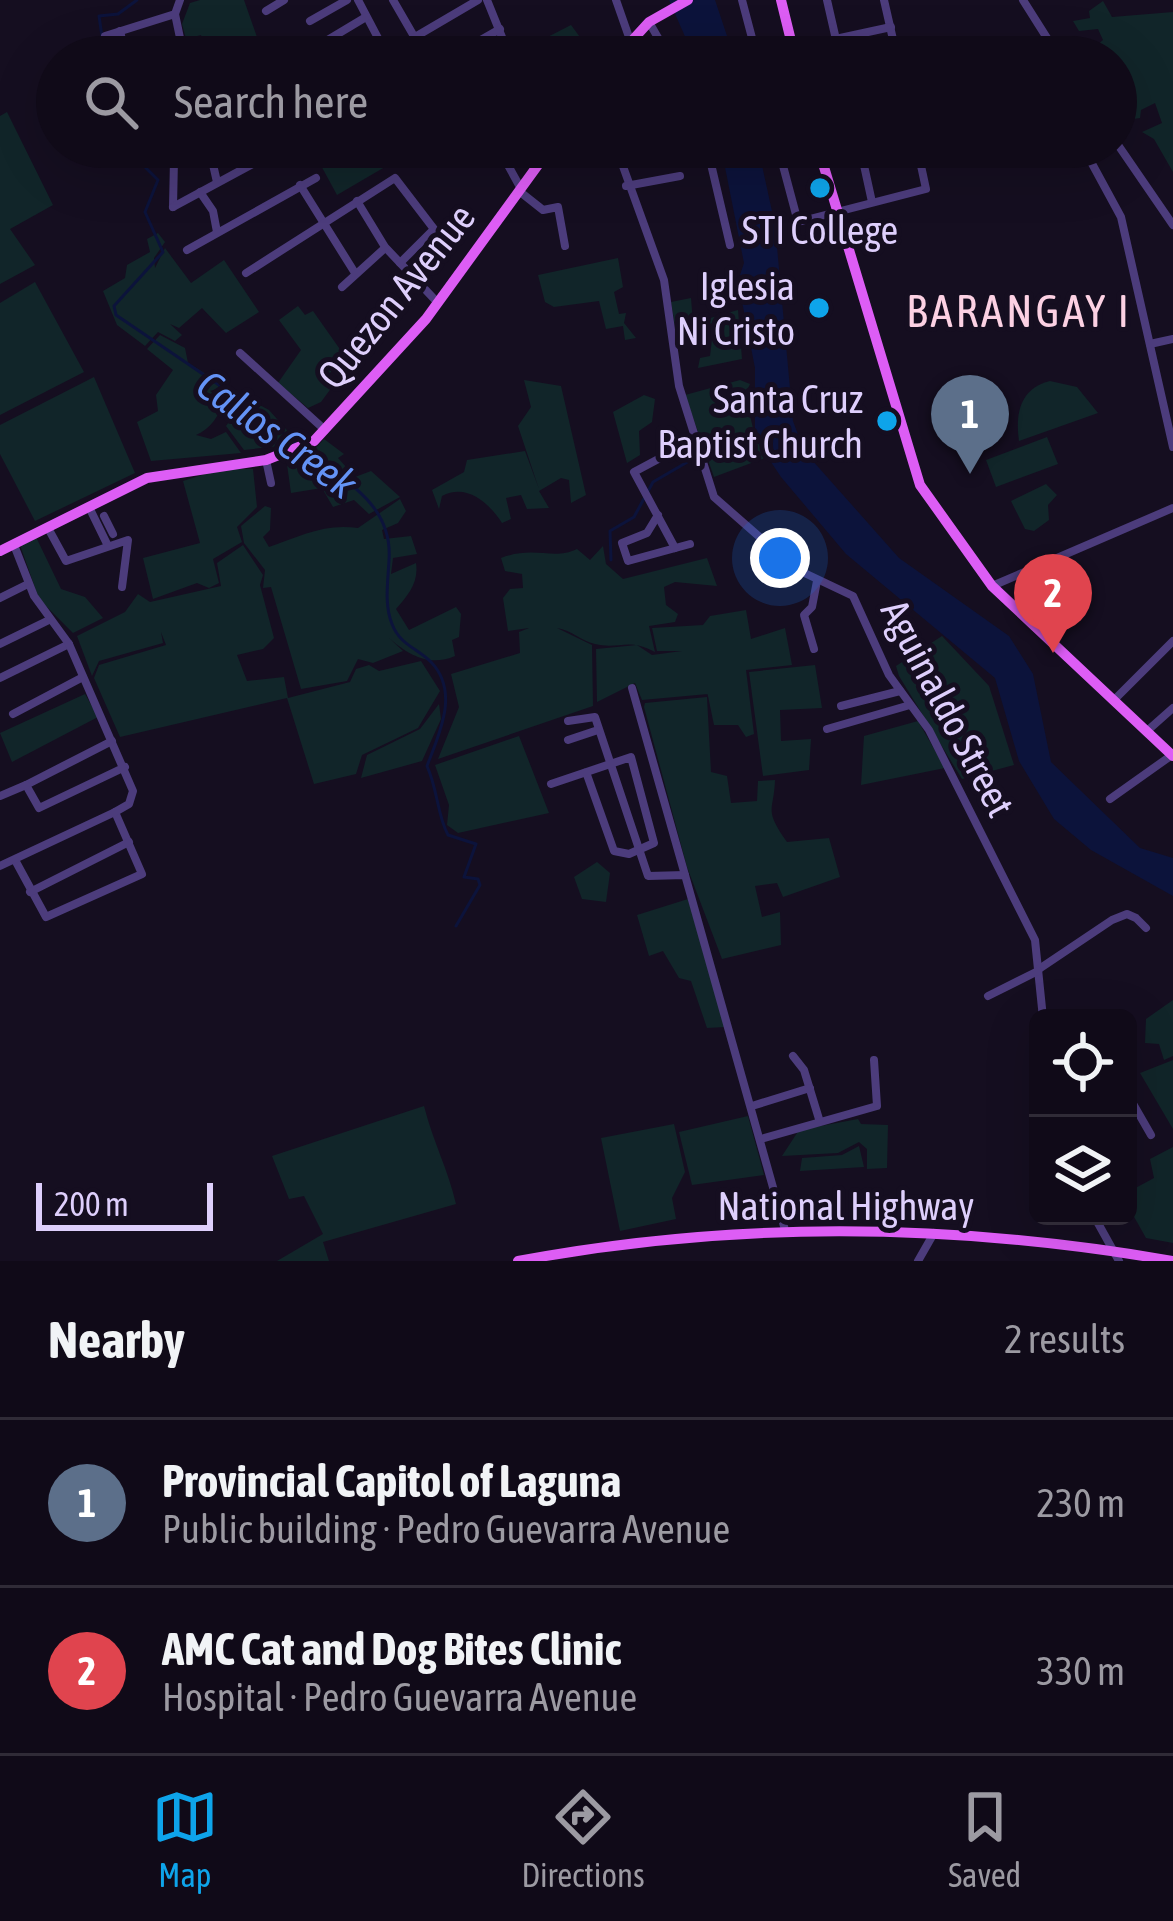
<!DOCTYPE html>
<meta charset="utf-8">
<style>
body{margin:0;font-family:"Asap Condensed",sans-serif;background:#191321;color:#f1f3f6}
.controls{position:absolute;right:36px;bottom:36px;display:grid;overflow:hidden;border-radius:18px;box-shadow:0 12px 48px #0002}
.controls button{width:108px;height:108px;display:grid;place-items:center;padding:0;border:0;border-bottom:3px solid #302b37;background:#100a18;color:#f1f3f6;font:60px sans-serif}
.scale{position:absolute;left:36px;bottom:30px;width:177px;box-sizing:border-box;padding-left:12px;border:6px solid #decffc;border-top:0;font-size:33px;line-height:42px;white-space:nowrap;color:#decffc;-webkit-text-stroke:9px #150e20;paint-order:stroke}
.you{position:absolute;left:780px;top:558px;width:42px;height:42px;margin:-30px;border:9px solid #fff;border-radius:50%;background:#1a73e8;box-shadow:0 0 0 18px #1a73e833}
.badge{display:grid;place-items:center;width:78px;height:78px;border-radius:50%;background:#0ea4ea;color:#fff;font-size:39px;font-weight:700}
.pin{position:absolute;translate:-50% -99px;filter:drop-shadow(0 3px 6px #0008)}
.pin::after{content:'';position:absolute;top:63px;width:42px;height:36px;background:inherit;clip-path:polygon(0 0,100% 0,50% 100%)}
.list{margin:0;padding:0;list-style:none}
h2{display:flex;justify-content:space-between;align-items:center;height:156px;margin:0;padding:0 48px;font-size:51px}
h2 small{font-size:39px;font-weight:400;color:#9c9aa2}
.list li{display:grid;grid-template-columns:78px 1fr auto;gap:36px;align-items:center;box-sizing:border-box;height:168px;padding:0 48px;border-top:3px solid #302b37}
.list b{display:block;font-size:45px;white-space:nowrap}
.list p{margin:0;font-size:39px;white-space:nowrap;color:#9c9aa2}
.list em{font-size:39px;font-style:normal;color:#9c9aa2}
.icon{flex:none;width:66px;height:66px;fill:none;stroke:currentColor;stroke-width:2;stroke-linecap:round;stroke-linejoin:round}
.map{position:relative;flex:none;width:1173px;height:1261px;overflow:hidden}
.search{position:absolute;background:#100a18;box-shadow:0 12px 48px #0002;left:36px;right:36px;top:36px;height:132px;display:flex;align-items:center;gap:30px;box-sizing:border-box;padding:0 42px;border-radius:66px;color:#9c9aa2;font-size:45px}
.sheet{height:492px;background:#100a18}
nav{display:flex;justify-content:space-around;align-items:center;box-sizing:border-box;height:168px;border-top:3px solid #302b37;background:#100a18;font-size:33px;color:#9c9aa2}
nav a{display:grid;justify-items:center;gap:6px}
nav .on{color:#0ea4ea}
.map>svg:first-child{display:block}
</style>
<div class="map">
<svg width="1173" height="1261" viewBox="0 0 1173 1261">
<rect width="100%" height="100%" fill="#150e20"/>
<g fill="#112529">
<path d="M200 0H244L264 57H207L201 35 186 39 182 24 190 3Z"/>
<path d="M1103 1 1112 17 1173 12V172L1154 139 1142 132 1162 123 1155 103 1141 110 1140 118 1133 119 1129 109 1119 112 1116 108 1127 101 1118 86 1116 57H1096L1093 49 1103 40 1098 29 1079 31 1073 21 1090 18 1089 11Z"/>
<path d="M571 25 585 44 578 57H533L534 44Z"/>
<path d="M7 112 53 205 10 229 35 265 0 284V116Z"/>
<path d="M311 147H419L337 195Z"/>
<path d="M158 233 165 242 154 258 155 268 165 248 191 283 224 260 259 312 226 333 202 308 179 328 170 324 182 335 175 341 158 332 145 346 117 325 103 291 125 278 127 265 150 252 147 239Z"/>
<path d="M618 258 623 287 614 292 619 314 626 313 624 323 636 338 625 340 623 326 606 329 599 301 554 307 545 302 538 275Z"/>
<path d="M35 282 84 372 0 415V303Z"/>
<path d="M691 298 693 323 738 310 742 359 698 368 700 358 710 356 714 323 701 326 709 330 701 338 693 337 686 324 675 326 671 302Z"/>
<path d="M298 306 305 315 313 311 344 355 326 378 332 387 321 402 308 408 278 383 301 350 279 320Z"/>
<path d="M160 335 185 348 188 363 226 386 210 391 223 400C220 416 210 429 196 435L211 439 226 432 241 453 151 461 137 422 158 411 156 395 173 370 147 349Z"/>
<path d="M94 377 135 473 35 521 0 454V425Z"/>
<path d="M524 380 561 386 586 495 571 503 569 480 561 478 539 491 549 508 527 509 521 495 506 498 511 519 502 523C489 503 467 483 442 496L439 509 432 490 464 472 467 460 525 451 539 489 518 426 531 407Z"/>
<path d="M740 380 750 384 743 399C756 422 748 431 767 457L714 477 685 395Z"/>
<path d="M1050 381 1077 387 1098 413 1019 441C1015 414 1020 388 1050 381Z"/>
<path d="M239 394 269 410 293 437 279 446 244 450 226 426 239 408Z"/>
<path d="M644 395 655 399 652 422 639 431 640 455 627 463 613 412Z"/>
<path d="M1047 437 1058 464 996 487 986 460Z"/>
<path d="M324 439 344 454 338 458 355 477 371 471 400 497 369 514 354 500 333 507 322 488 291 493 286 457 311 453Z"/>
<path d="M221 469H253L257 507 237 527 242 542 213 559 219 583 209 588 197 583 153 599 143 558 200 543 183 481Z"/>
<path d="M1046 484 1057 495 1048 505 1049 520 1034 531 1025 529 1011 501Z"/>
<path d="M400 499 406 511 398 523 382 530 384 539 411 536 417 554 393 558 391 574 416 563C419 583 408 595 396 609L409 630 456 607 461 614 459 637 452 640 455 656C428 668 405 653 386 635L403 651 373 663 358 659 347 681 301 689 271 587 263 588 265 570 244 543 241 526 265 506 271 508 270 530 263 537 269 547C300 536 325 523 358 528Z"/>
<path d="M36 537 61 589 85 597 103 618 73 633 39 599 20 545Z"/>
<path d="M243 545 263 575 260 585 274 638 263 649 237 655 247 681 284 677 288 698 350 682 356 669 369 665 379 671 421 661 440 691 418 728 362 755 356 774 314 784 287 698 120 737 94 678 99 665 166 645 161 632 163 643 99 661 92 676 77 636 125 612 138 594 150 602 221 586 217 563Z"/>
<path d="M603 546 606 564 623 579 707 558 717 586 675 582 664 587 666 605 678 614 675 622 649 626 655 652C627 637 620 650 595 644 581 641 572 630 557 628L592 645 593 706 438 759 459 707 451 674 520 653 519 632 529 628 508 631 503 598 510 589 523 588 522 574 505 571 501 558C535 545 553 561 577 549L590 560Z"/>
<path d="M746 610 751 639 785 628 792 665 746 670 754 734 746 737 738 725H714L698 648 708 694 642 700 635 683 597 702 596 649 637 645 652 655 682 651H657L652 628 703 625 710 616Z"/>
<path d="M942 636 989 686 1014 765 962 779 899 676 896 666Z"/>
<path d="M815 665 822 708 780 710 781 741 811 739 809 770 763 776 749 672Z"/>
<path d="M85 694 98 717 12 762 0 733Z"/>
<path d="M707 697 711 772 727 776 731 803 757 801 758 781 775 780C774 812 763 808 787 842L829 838 840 877 783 897 777 883 755 886 762 917 780 912 781 945 722 959 687 867 644 707 645 703Z"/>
<path d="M439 704 441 719 422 761 361 778 367 755 420 729Z"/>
<path d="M918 721 945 768 861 785 864 736Z"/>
<path d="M519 736 549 813 458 833 447 825 449 805 435 765Z"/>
<path d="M597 862 610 873 606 902 582 899 574 877Z"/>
<path d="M688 899 725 1027 707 1028 691 981 679 978 663 951 649 956 637 915Z"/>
<path d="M1173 1000V1056L1164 1060 1159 1044 1145 1043 1146 1019Z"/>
<path d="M1173 1060V1129L1140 1073Z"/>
<path d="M424 1106C433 1142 448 1169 456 1204L323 1242 329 1261H277L323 1234 304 1196 289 1199 272 1156Z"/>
<path d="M748 1116 764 1175 692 1185 679 1132Z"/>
<path d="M858 1119 861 1124 888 1125 887 1168 867 1169V1149L859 1142 838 1153 782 1156 799 1130Z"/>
<path d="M674 1124 685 1172 672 1198 676 1219 620 1231 601 1138Z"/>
<path d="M859 1146 864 1167 800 1171 802 1158 842 1155Z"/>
<path d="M1173 1147V1243L1146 1238 1128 1206V1192L1154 1178 1150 1159Z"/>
</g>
<g fill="#0c133b">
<path d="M669 0H715L734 57H694Z"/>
<path d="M721 147H758L775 225 793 421 804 451 899 558 1009 636 1033 674 1051 762 1140 848 1173 858V896L1091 850 1054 819 1019 761 995 678 846 554 781 477 755 438V368L738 281 744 263Z"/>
</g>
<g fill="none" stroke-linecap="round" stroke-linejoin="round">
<g stroke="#0c133b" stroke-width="3">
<path d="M105 57 99 16 118 14 137 0"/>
<path d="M140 147 145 167 158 180 145 212 163 252 114 306 116 315 219 385 223 395 255 409 297 445"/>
<path d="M304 450C345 481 393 504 389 560 388 582 384 604 392 624 400 645 417 648 431 662 460 692 439 734 427 766 438 790 437 815 448 835L476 844 464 877 478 879 480 885 456 926"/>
<path d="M704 452 758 437"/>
<path d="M611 560 610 531 634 517 653 482 696 457"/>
</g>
<g stroke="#4c3c7c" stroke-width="8">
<path d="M358 0 388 57"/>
<path d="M393 0 426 57"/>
<path d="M487 0 510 57"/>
<path d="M616 0 630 40"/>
<path d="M742 0 757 57"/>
<path d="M827 0 840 57"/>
<path d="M884 0 897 57"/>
<path d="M1023 0 1059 57"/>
<path d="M266 11 284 0"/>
<path d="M175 14 184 57"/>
<path d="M310 21 347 0"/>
<path d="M649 22 669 57"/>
<path d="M120 31 126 57"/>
<path d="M105 36 175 14 180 0"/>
<path d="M415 37 478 0"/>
<path d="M757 56 891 27"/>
<path d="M157 57 182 50"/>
<path d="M328 57 321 44 366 17"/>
<path d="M352 57 378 41"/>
<path d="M451 57 500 29"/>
<path d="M1024 57 1048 40"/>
<path d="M1116 142 1173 225"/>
<path d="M165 147 174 159 173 207"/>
<path d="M209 147 217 182"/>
<path d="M498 147 520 187"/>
<path d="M616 147 664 280 679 386 714 497 796 569 853 596 889 675 929 730 1035 940 1043 1018"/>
<path d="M707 147 730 245"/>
<path d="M778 147 798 222 926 189 917 147"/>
<path d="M860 147 872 202"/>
<path d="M1083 147 1121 217 1173 447"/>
<path d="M779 152 805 147"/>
<path d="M300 185 355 273"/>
<path d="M626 186 680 176"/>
<path d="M519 191 543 210 558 207 565 246"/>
<path d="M200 192 213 211 217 232"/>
<path d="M357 201 385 247 438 303"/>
<path d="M173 207 284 147"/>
<path d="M187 250 316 178"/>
<path d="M246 273 395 178 434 229 400 263"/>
<path d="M342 287 385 248"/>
<path d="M1150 344 1173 339"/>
<path d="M240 353 325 430"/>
<path d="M266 460 271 483"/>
<path d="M89 507 108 546"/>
<path d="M658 515 647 533 622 543 628 561 690 544"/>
<path d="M104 516 113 534"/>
<path d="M48 528 66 561 128 540 122 587"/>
<path d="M675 548 634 472 694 440"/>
<path d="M992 586 1173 508"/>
<path d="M0 598 28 584"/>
<path d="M0 644 49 620"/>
<path d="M814 649 804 615 812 607 817 581"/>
<path d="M0 678 69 644"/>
<path d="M632 688 685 875"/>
<path d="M1116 698 1173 641"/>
<path d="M841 706 900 691"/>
<path d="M13 714 83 677"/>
<path d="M568 721 595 717 648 876 685 875 785 1230"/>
<path d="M827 729 910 705"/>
<path d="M1147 731 1173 708"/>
<path d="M568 740 598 730"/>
<path d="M112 741 26 785 39 808 125 767"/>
<path d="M551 784 631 757 654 843 629 854 614 851 586 772"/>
<path d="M0 796 26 785"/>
<path d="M1110 799 1172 755"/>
<path d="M15 860 46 917 142 874 115 812"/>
<path d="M0 866 115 812 129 804 133 791 69 644 34 596 14 545"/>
<path d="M30 892 129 842"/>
<path d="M1039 969 1112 920 1127 914 1136 918 1146 928"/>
<path d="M988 996 1038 971"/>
<path d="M793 1056 804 1070 819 1119"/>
<path d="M1128 1095 1151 1135"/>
<path d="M752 1106 810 1088"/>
<path d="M761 1139 877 1106 874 1060"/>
<path d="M1094 1216 1119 1261"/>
<path d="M918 1261 934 1233"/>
</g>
<g stroke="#dd5df5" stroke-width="10">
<path d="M781 0 795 57"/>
<path d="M617 57 649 22 688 0"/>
<path d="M818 147 920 485 992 586 1173 756"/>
<path d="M0 551 147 478 266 460 314 441 426 319 551 147"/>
<path d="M518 1261C736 1220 955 1223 1173 1261"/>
</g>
</g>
<g fill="#0ea4ea" stroke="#150e20" stroke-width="4.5">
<circle cx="820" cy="188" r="12"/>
<circle cx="819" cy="308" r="12"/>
<circle cx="887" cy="421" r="12"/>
</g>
<g text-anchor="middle" stroke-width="10" stroke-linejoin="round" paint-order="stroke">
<g font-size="39" fill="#decffc" stroke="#150e20" text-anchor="end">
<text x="820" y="244" text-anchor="middle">STI College</text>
<text x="795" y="300">Iglesia<tspan x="795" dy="45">Ni Cristo</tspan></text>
<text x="863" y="413">Santa Cruz<tspan x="863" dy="45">Baptist Church</tspan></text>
</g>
<g font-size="39" fill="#decffc" stroke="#150e20">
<text transform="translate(396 296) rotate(-51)" y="14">Quezon Avenue</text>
<text transform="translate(948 708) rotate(62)" y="14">Aguinaldo Street</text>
<text x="846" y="1220">National Highway</text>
</g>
<g font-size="42" font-style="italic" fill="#6493f6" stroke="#150e20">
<text transform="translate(277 434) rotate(36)" y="15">Calios Creek</text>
</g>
<g font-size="45" letter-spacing="3" fill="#fcd1e3" stroke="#150e20">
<text x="1019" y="327">BARANGAY I</text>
</g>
</g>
</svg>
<div class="controls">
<button><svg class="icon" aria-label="locate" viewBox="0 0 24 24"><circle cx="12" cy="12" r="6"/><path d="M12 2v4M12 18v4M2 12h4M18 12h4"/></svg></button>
<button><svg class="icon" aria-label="layers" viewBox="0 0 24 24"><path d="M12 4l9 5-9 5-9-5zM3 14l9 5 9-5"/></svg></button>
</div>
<div class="scale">200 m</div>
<div class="you"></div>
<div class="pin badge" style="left:970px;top:474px;background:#5c6f8a">1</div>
<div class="pin badge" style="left:1053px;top:653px;background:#e0444e">2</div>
<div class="search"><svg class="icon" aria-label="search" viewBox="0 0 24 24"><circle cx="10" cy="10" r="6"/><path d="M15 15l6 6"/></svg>Search here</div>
</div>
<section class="sheet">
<h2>Nearby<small>2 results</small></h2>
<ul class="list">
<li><span class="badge" style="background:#5c6f8a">1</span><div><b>Provincial Capitol of Laguna</b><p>Public building · Pedro Guevarra Avenue</p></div><em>230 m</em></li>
<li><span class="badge" style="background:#e0444e">2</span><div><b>AMC Cat and Dog Bites Clinic</b><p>Hospital · Pedro Guevarra Avenue</p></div><em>330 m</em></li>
</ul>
</section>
<nav>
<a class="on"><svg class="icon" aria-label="map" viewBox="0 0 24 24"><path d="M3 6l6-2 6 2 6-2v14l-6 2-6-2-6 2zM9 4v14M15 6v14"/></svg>Map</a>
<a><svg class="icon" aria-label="directions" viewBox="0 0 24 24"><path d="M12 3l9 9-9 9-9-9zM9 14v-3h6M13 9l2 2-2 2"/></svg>Directions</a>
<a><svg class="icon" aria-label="saved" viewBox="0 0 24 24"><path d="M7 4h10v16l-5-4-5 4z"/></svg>Saved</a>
</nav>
